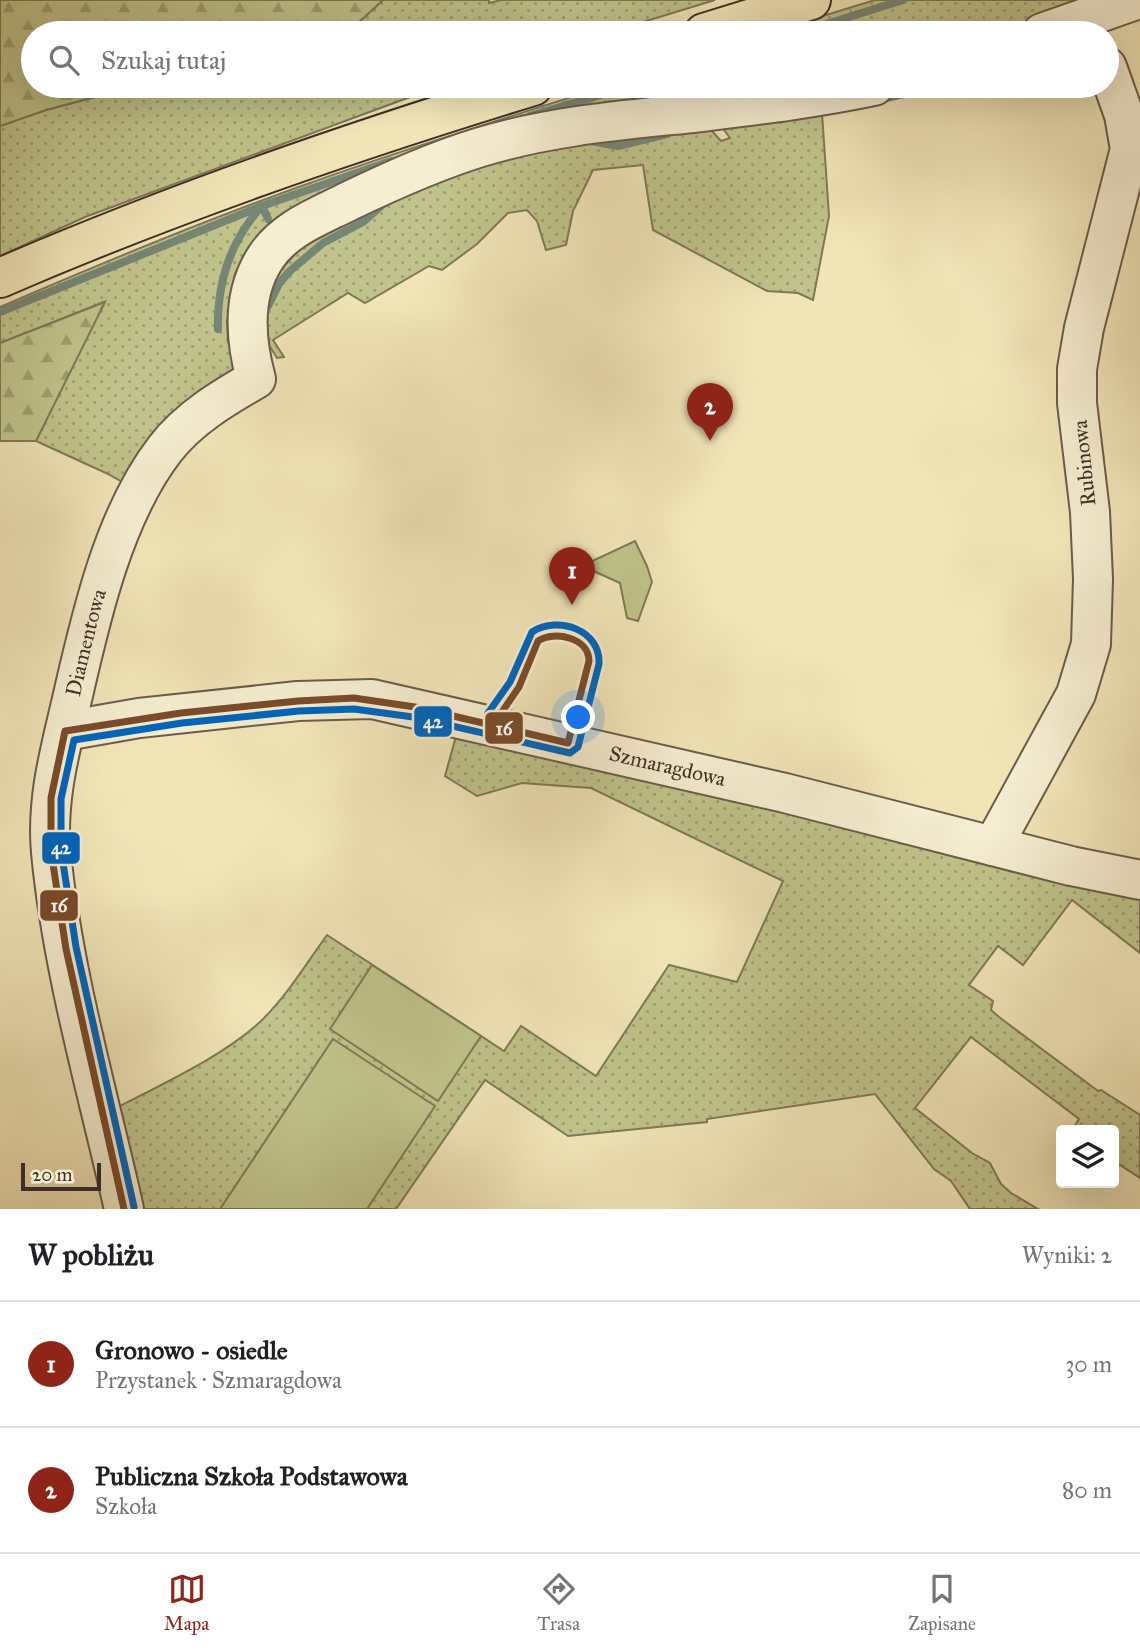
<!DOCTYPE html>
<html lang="pl">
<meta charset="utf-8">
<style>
body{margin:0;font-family:"IM FELL Great Primer",serif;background:#f6f6f6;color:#202124}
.controls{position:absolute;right:21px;bottom:21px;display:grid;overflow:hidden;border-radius:7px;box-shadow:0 7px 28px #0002}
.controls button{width:63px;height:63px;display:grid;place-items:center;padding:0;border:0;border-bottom:2px solid #e0e0e0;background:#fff;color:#202124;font:35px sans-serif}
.scale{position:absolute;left:21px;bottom:18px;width:80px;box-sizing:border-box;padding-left:7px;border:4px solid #3e2f26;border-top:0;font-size:19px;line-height:24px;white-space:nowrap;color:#3e2f26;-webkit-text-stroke:5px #f6eed1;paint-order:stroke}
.you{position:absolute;left:579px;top:718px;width:24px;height:24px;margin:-18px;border:5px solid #fff;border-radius:50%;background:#1a73e8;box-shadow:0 0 0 10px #1a73e833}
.badge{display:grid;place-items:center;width:46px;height:46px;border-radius:50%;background:#8f2418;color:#fff;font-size:23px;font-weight:700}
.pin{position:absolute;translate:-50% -58px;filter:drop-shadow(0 2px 4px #0008)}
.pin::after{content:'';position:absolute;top:37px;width:24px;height:21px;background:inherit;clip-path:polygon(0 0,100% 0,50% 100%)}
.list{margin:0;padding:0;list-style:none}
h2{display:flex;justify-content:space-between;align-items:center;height:91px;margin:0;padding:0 28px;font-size:30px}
h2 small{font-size:23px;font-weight:400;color:#757577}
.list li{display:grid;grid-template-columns:46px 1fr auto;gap:21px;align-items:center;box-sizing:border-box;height:126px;padding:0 28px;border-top:2px solid #e0e0e0}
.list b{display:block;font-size:26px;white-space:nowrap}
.list p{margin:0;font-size:23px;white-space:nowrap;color:#757577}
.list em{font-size:23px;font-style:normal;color:#757577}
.icon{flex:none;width:38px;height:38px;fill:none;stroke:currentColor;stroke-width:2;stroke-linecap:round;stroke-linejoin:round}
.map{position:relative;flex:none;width:1140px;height:1209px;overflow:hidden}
.search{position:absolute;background:#fff;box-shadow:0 7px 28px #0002;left:21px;right:21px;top:21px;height:77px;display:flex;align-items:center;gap:18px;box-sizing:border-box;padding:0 24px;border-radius:38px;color:#757577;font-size:26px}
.sheet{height:343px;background:#fff}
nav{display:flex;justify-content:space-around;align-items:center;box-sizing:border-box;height:98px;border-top:2px solid #e0e0e0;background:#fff;font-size:19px;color:#757577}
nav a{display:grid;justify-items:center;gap:4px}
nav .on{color:#8f2418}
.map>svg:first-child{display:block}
</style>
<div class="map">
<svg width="1140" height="1209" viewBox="0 0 1140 1209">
<defs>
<pattern id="grass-dots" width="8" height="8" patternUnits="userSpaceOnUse" patternTransform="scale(1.75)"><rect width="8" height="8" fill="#c0c38b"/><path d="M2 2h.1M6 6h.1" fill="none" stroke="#9d9f71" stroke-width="1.8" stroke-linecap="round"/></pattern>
<pattern id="forest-firs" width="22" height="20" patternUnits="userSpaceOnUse" patternTransform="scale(1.75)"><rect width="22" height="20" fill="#c0c38b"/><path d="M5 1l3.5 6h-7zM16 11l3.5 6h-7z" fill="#9d9f71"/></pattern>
</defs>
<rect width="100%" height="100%" fill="#f1e5b8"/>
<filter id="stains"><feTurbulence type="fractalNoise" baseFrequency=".00286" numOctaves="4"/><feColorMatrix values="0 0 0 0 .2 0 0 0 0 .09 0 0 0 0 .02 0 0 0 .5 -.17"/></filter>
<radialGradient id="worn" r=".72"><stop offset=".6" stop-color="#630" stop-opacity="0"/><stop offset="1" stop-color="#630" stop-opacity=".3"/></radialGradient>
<g fill="url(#grass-dots)" stroke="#7f7958" stroke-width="2">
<path d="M383 0H489V3L501 0H715L607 33H347Z"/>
<path d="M875 0H1136L1042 33H767Z"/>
<path d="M136 86H440L85 217 0 256V126L46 110Z"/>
<path d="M607 86H874L821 98 829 216 813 300 798 293 767 291 653 230 643 165 593 170 573 211 566 245 546 250 537 221 527 210 508 213 477 244 442 270 429 266 365 303 348 293 273 340 284 357 277 358 264 337 262 311 270 282 304 244 394 200 407 186 476 157 571 136 703 121 721 141 730 138 722 127 719 110 703 112 705 103 665 105 642 102 572 112 541 125 472 140 416 158 325 194 278 219 254 241 235 274 227 321 228 342H247L256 379C200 411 170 435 138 491L108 474 36 441 104 302 0 343V307C102 263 205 220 310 183 408 148 508 117 607 86Z"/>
<path d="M461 718 1140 880V953L1072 900 1023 965 998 946 969 985 993 1001 991 1010 999 1017 1098 1091 1101 1090 1140 1115V1178L1114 1161V1130H1072L1079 1119 971 1037 915 1108 972 1153 990 1163 1001 1184 1011 1193 1038 1209H970L951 1181 934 1169 875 1094 707 1119V1122L568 1136 485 1080 396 1209H124L103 1115C151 1089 222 1058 261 1021 287 996 306 964 327 935L504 1051 521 1026 596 1076 669 965 737 982 783 881 591 788 522 783 477 796 445 776Z"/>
</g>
<g fill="url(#forest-firs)" stroke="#7f7958" stroke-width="2">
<path d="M0 0H383L347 33H33V86H136L46 110 0 126Z"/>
<path d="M105 302 36 441H0V343Z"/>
</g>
<g fill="#c0c38b" stroke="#7f7958" stroke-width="2">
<path d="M635 541 647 566 652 582 638 621 627 618 620 583 591 570 588 563Z"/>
<path d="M372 965 481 1036 438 1101 330 1029Z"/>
<path d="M333 1039 435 1106 367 1209H220Z"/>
</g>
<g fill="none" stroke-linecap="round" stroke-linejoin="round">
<g stroke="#768674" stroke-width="8">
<path d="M798 33 903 0"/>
<path d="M878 100 937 86"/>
<path d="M530 116 631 86"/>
<path d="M591 141 618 146 667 134"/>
<path d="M268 306 280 282 291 270 323 243 363 222 389 199"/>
<path d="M0 312 262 206 391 161"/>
<path d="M218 329C217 283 231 240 262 206L268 219"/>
</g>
<defs>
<g id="minor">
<path d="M1042 33 1136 0"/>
<path id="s1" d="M65 731 139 718 298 701 372 699 785 793 1071 866 1140 880"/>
<path d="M993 846 1076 694 1091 644 1093 579 1090 512 1077 403V369L1084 328 1130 149 1124 115 1107 67"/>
<path id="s2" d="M124 1209C98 1093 62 970 51 852 46 798 61 747 73 695 91 616 114 515 165 449 189 418 223 398 256 379 245 339 242 293 266 257 285 228 320 216 349 201 393 180 435 161 481 147 553 125 627 120 701 112 759 105 817 98 874 86"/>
</g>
<g id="highway">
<path d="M704 33 811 0"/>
<path d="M0 278C173 203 353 141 533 86"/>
</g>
</defs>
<use href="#minor" stroke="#6b5c4a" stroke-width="42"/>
<use href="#highway" stroke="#3e2f26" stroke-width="42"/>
<use href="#minor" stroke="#f6eed1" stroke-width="38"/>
<use href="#highway" stroke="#f1e5b8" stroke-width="38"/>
<defs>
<path id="bus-1" d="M124 1209 66 949 51 851V798L65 731 181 713 298 701 354 698 415 707 568 743 589 661C589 638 555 630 538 641L519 687 493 725"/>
<path id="bus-2" d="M134 1207 76 947 61 850V799L74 740 182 723 299 711 354 709 413 717 570 753 578 747 599 664C601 630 558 615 532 632L510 682 488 713"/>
</defs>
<use href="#bus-1" stroke="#f6eed1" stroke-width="12"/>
<use href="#bus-2" stroke="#f6eed1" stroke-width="12"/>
<use href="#bus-1" stroke="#7a4b2a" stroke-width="7"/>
<use href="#bus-2" stroke="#0065bd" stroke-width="7"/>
</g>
<g text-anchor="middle" stroke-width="6" stroke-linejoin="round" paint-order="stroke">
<g font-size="21" fill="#3e2f26" stroke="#f6eed1">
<text transform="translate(1084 463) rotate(-96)" y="7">Rubinowa</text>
<text dy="7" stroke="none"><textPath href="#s2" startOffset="578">Diamentowa</textPath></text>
<text dy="7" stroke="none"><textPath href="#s1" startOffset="612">Szmaragdowa</textPath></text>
</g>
</g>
<g stroke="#f6eed1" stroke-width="2.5">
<rect x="413" y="705" width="40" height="33" rx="7" fill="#0065bd"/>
<rect x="484" y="711" width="40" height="34" rx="7" fill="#7a4b2a"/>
<rect x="41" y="831" width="40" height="34" rx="7" fill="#0065bd"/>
<rect x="39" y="889" width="40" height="33" rx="7" fill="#7a4b2a"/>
</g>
<g font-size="19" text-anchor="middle" font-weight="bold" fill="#fff">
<text x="433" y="728">42</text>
<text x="504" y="735">16</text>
<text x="61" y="854">42</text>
<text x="59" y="912">16</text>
</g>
<rect width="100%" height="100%" filter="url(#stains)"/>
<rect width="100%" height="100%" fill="url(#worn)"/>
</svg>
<div class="controls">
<button><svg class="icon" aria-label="layers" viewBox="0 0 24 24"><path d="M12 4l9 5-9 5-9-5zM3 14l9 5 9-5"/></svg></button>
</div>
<div class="scale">20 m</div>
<div class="you"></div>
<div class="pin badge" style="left:572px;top:605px">1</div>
<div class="pin badge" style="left:710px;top:441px">2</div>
<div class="search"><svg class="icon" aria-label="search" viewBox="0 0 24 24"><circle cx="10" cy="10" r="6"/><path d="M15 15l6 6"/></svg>Szukaj tutaj</div>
</div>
<section class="sheet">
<h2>W pobliżu<small>Wyniki: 2</small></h2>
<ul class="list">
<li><span class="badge">1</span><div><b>Gronowo - osiedle</b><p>Przystanek · Szmaragdowa</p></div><em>30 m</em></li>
<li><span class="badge">2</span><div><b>Publiczna Szkoła Podstawowa</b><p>Szkoła</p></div><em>80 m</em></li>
</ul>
</section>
<nav>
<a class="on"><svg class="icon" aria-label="map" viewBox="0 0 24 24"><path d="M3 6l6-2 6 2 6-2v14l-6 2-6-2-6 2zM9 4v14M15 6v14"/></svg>Mapa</a>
<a><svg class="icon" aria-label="directions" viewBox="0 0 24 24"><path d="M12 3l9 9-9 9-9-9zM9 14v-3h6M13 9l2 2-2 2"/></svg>Trasa</a>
<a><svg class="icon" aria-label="saved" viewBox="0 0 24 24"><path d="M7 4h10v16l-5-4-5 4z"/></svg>Zapisane</a>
</nav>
